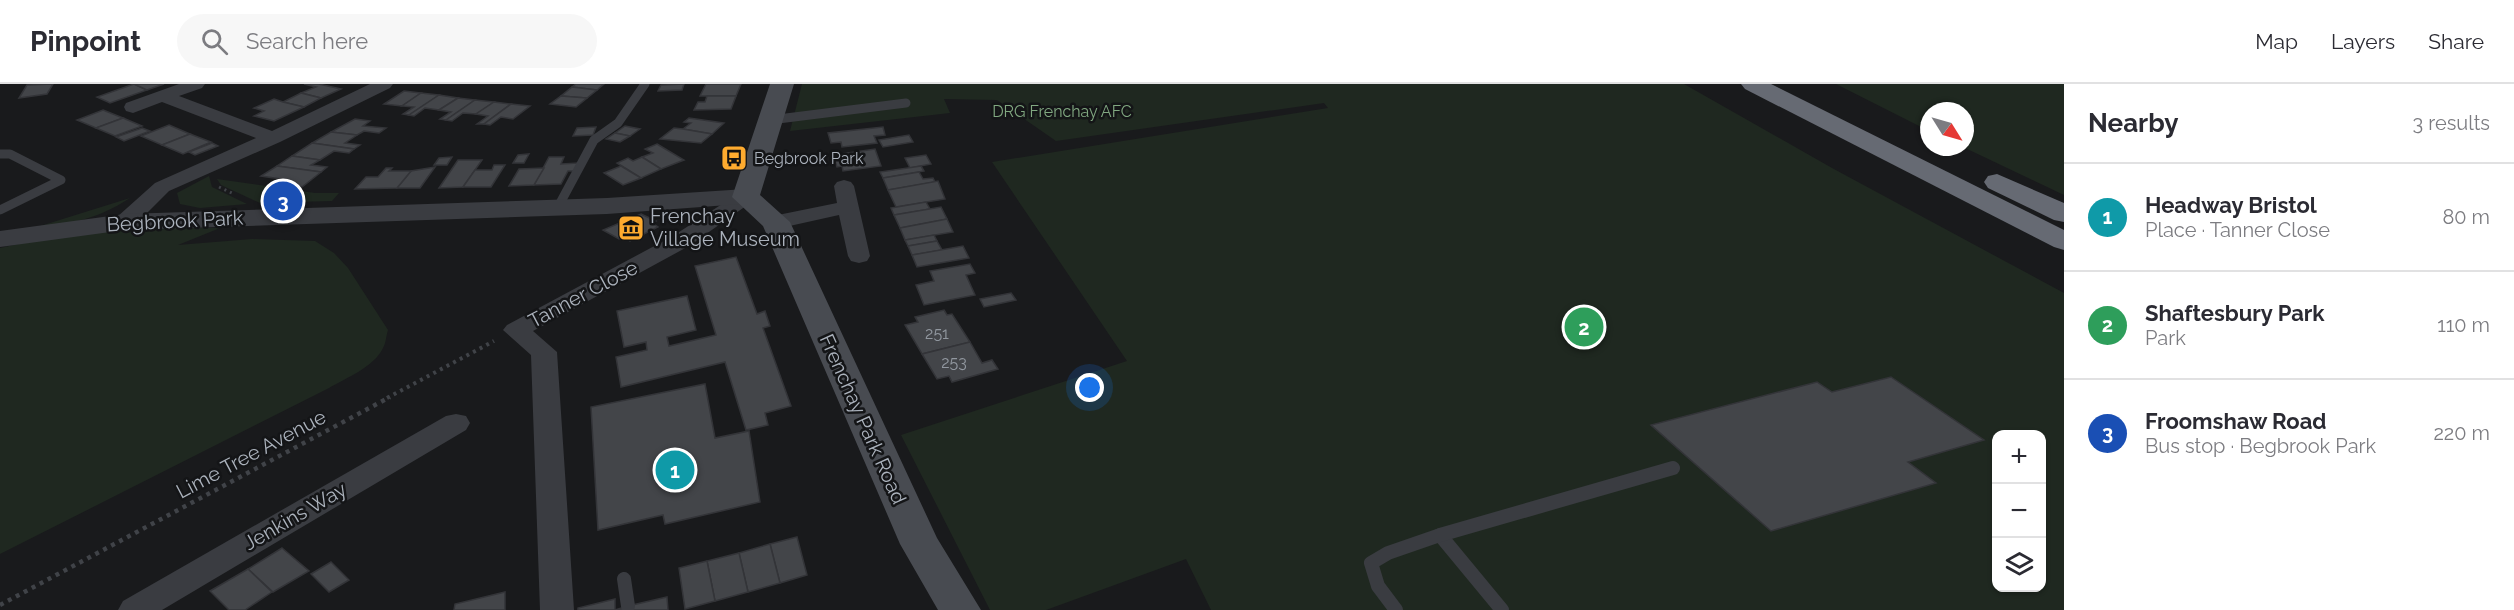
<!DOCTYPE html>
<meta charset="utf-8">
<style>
body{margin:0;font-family:Raleway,sans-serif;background:#f7f7f7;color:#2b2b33}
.controls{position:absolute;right:18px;bottom:18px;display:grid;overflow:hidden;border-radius:12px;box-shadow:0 2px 4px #0004}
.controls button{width:54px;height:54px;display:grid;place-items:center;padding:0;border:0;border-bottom:2px solid #e1e1e2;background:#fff;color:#2b2b33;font:30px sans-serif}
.compass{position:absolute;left:1920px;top:18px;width:54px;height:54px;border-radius:50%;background:#fff;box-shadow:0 2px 4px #0004;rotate:127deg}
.you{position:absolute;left:1090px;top:304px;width:21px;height:21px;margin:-15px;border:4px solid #fff;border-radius:50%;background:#1a73e8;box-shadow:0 0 0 9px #1a73e833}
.badge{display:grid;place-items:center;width:39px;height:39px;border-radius:50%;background:#b45309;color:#fff;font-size:20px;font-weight:700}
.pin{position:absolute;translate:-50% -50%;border:3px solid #fff;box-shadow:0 2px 6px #0006}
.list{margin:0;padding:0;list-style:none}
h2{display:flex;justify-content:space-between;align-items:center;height:78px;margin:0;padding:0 24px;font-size:26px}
h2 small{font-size:20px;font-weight:400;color:#7c7c81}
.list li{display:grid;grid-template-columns:39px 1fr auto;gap:18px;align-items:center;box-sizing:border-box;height:108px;padding:0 24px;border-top:2px solid #e1e1e2}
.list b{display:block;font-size:22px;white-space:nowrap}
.list p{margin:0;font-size:20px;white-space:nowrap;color:#7c7c81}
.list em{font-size:20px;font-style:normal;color:#7c7c81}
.icon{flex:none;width:33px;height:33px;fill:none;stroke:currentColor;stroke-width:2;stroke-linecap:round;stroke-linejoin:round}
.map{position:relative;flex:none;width:2064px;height:526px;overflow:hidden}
header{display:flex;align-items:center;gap:36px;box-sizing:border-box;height:84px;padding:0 30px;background:#fff;border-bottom:2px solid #e1e1e2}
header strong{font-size:28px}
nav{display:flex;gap:33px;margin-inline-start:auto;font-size:21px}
.search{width:420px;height:54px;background:#f7f7f7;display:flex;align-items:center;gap:15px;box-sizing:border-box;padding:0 21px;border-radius:33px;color:#7c7c81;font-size:22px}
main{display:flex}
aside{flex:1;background:#fff}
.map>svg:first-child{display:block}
</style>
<header>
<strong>Pinpoint</strong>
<div class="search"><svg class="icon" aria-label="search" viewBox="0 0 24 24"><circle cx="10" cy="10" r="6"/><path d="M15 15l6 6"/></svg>Search here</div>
<nav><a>Map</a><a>Layers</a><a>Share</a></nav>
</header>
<main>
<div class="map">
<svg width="2064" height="526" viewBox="0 0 2064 526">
<rect width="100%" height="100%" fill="#191a1c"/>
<g fill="#1f2820" fill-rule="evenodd">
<path d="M802 0H1684L1832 84 2064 209V526H1211L1186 475 1046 526H990L901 351 1127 277 992 78 1328 24 1324 19 1056 57 997 16 944 15 950 29 790 47ZM1996 350H2042V504H1996Z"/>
<path d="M1836 0H2064V111L1963 63H1965V27H1929V47Z"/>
<path d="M209 92 212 103 247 120 200 124 180 120 177 109Z"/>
<path d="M217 95 315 109H339L332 117 260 119 221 101Z"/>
<path d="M130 114C94 137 74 138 34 144Z"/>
<path d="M150 144H220L178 161 252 155 315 157 334 169 348 184 388 246C386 252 386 259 383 264 374 283 346 294 329 304L0 470V164L66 150Z"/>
</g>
<g fill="#434549" stroke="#333438" stroke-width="1.5">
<path d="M53 0 47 10 19 14 27 1Z"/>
<path d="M134 0 147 6 110 19 97 13Z"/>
<path d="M134 0H164L147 6Z"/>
<path d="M304 0H319L341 5 321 14 301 9 316 3Z"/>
<path d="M576 0H604L597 6 572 3Z"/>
<path d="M684 0 682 6 658 7 661 1Z"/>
<path d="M706 0H741L736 12H700Z"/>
<path d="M572 3 597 6 587 14 561 12Z"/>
<path d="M404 7 421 9 402 22 384 20Z"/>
<path d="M301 9 321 14 304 23 283 18Z"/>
<path d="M421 9 439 11 409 31 403 30 414 23 402 22Z"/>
<path d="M439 11 458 14 439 26 425 24 414 32 409 31Z"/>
<path d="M561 12 587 14 576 23 550 20Z"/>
<path d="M707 12H736L731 25 694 26 698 18H705Z"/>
<path d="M458 14 475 16 446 36 440 35 451 28 439 26Z"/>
<path d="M274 15 283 18 304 23 274 37 254 32 264 27 254 24Z"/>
<path d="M475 16 494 18 476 30 463 29 452 37 446 36Z"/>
<path d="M494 18 511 20 484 40H477L488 32 476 30Z"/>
<path d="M511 20 530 22 513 35 501 33 490 41 484 40Z"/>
<path d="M103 26 123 34 96 44 77 36Z"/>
<path d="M123 34 142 42 115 52 96 44Z"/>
<path d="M689 34 724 39 712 50 683 45 691 39 684 38Z"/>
<path d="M355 35 370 37 363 42 386 44 379 49 364 47 357 51 331 48Z"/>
<path d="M169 41 190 50 162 61 141 52Z"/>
<path d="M625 42 640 45 630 52 615 49Z"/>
<path d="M596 43 593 51 573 52 577 44Z"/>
<path d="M883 43 885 51 874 52 877 59 842 63 841 58 831 59 828 49Z"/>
<path d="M142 44 150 47 124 57 116 53Z"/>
<path d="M674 44 683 45 712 50 701 59 660 55Z"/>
<path d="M331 48 357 51 345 59 360 61 354 65 312 59Z"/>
<path d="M615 49 630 52 620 58 606 55Z"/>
<path d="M190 50 211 58 183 70 162 61Z"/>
<path d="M909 51 913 58 883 63 879 56Z"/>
<path d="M212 59 218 62 195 71 189 68Z"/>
<path d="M312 59 354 65 349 69 334 67 320 76 292 72Z"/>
<path d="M657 60 684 76 661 85 642 73 653 69 645 65Z"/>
<path d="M875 65 881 82 843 87 842 82 837 83 833 71Z"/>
<path d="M529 70 524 79H513L518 71Z"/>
<path d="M926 71 931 80 910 84 905 74Z"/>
<path d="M292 72 320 76 311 81 327 83 321 88 277 82Z"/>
<path d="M452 73 447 81H434L439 74Z"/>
<path d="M549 73H564L561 80 578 79 574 87H568L561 100 534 101Z"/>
<path d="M642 73 661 85 641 94 617 79 628 74 633 77Z"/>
<path d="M458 76H482L463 103 439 104Z"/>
<path d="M494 81H505L491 103H463L475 86H492Z"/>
<path d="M277 82 321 88 302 103 280 100 287 96 261 92Z"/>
<path d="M621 82 641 94 623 101 604 89Z"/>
<path d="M921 82 924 87 883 94 880 88Z"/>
<path d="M435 83 420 104H397L411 87Z"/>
<path d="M386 84H392L389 87H411L397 104 355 105 366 93H378Z"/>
<path d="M544 84 534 101 509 102 519 85Z"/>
<path d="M919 88 923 95 933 94 935 98 888 106 883 94Z"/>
<path d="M938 97 945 115 896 123 888 106Z"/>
<path d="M926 118 930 125 894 131 891 124Z"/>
<path d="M941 123 947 135 900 144 894 131Z"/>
<path d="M641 130 656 137 652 139 658 143 630 157 623 153 619 155 603 146Z"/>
<path d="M947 135 953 148 905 156 900 144Z"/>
<path d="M934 151 937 157 908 162 905 156Z"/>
<path d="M937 157 942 166 912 171 908 162Z"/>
<path d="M963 162 969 174 917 183 912 171Z"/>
<path d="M736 173 757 230 765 227 770 242 763 244 791 322 765 329 768 341 746 346 725 278 621 303 616 273 647 266 646 258 624 263 617 227 687 212 696 246 667 253 669 262 716 251 695 182Z"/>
<path d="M970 180 975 189 966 191 975 211 924 221 916 201 934 197 930 187Z"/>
<path d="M1011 209 1016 216 984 223 980 215Z"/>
<path d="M944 226 947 231 952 230 970 258 922 270 905 241 918 238 915 233Z"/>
<path d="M970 258 982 279 992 276 998 285 952 298 949 292 937 295 922 270Z"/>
<path d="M1891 293 1984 356 1908 378 1936 399 1771 447 1651 341 1817 298 1832 308Z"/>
<path d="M705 300 715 354 749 347 760 418 665 440 663 431 598 446 591 323Z"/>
<path d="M797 453 807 491 780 499 770 460Z"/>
<path d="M770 460 780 499 748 508 739 469Z"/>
<path d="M282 464 309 487 273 508 248 485Z"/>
<path d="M739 469 748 508 715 517 707 477Z"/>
<path d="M707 477 715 517 685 525 679 484Z"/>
<path d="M331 478 349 496 329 508 311 490Z"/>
<path d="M248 485 272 508 245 526H229L210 507Z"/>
<path d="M505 508V526H454L455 520Z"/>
<path d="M667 513 668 526H615L628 522Z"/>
<path d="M615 515V526H578V524Z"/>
</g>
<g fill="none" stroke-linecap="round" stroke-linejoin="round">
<path stroke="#404348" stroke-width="3" stroke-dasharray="2 4" stroke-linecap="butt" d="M219 103 234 110"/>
<path stroke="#404348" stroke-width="4" stroke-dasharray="3 4.5" stroke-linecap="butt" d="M387 314 494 257"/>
<path stroke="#404348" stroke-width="4.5" stroke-dasharray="4 5" stroke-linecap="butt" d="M0 521 390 313"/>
<g stroke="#3a3c41" stroke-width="9">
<path d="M770 36 906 19"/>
<path d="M0 70H10L61 96 0 126"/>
<path d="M558 123 594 56 618 39 645 0"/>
</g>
<g stroke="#3a3c41" stroke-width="14">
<path d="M1440 451 1502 526"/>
<path d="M624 495 628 522"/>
<path d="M1396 526 1378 502 1371 479 1388 469 1440 451 1673 384"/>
</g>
<g fill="#3a3c41" fill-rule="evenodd">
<path d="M179 0H205L202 4 179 12 272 47 370 0H393L390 4 280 58 169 107 133 143 125 145 117 143 114 138 117 133 155 99 256 54 162 18 133 29 126 27 124 23 126 19Z"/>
<path d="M844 96 851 98 854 102 870 172 867 177 859 179 851 177 848 172 839 131 776 145 768 143 765 138 768 133 837 119 834 102 837 98Z"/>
<path d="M746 107 753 109 757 113 753 117 689 162 533 247 557 268 574 526H540L531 271 503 246 507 241 673 152 739 109Z"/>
<path d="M456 330 466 332 470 339 466 346 162 526H118L123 517 446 332Z"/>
</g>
<path fill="#3a3c41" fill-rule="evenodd" d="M746 105 755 107 759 113 755 119 607 130 125 146 0 163V147L125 130 607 114Z"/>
<path fill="#484b51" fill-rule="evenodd" d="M770 0H794L760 111 790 138 937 454 981 526H938L900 460 763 142 732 113Z"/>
<g fill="#666a73" fill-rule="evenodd">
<path d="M1741 0H1771L2064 146V166L2054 163 1745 5Z"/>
<path d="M1997 90 2064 119V138L2054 136 1988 104 1984 98 1988 92Z"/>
</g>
</g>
<defs>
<symbol id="bus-square" viewBox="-11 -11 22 22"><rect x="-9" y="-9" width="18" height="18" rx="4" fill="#feab2f" stroke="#141517"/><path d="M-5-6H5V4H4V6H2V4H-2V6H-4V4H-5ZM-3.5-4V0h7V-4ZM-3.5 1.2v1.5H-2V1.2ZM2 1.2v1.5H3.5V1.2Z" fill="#111"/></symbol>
<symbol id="museum-square" viewBox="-11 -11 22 22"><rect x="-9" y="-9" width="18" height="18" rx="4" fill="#feab2f" stroke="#141517"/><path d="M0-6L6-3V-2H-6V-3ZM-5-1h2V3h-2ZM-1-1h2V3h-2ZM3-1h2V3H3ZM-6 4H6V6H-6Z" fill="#111"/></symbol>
</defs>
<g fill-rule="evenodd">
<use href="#bus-square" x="719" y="59" width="30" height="30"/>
<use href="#museum-square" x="616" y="129" width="30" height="30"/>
</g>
<g text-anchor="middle" stroke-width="5" stroke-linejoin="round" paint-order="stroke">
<g font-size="16" fill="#81a881" stroke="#141517">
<text x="1062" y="33">DRG Frenchay AFC</text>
</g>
<g font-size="16" fill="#abb2bc" stroke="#141517" text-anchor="start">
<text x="754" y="80">Begbrook Park</text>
</g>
<g font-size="16" fill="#91979f">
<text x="937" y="255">251</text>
<text x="954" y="284">253</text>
</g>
<g font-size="20" fill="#abb2bc" stroke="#141517" text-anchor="start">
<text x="650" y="139">Frenchay<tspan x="650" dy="23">Village Museum</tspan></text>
</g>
<g font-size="20" fill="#abb2bc" stroke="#141517">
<text transform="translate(175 137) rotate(-3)" y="7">Begbrook Park</text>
<text transform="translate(583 210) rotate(-28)" y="7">Tanner Close</text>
<text transform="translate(863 335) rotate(66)" y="7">Frenchay Park Road</text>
<text transform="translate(251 370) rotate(-28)" y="7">Lime Tree Avenue</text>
<text transform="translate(295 432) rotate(-30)" y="7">Jenkins Way</text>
</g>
</g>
</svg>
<div class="controls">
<button>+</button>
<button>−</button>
<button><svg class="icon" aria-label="layers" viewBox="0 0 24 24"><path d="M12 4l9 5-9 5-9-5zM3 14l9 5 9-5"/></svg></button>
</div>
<svg class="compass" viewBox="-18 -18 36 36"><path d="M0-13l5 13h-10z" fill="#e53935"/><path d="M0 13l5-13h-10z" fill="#7c7c81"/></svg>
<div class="you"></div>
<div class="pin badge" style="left:675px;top:386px;background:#0f9aa8">1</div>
<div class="pin badge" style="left:1584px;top:243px;background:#2e9e5b">2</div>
<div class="pin badge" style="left:283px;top:117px;background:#1a4fb4">3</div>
</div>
<aside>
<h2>Nearby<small>3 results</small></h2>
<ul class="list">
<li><span class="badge" style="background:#0f9aa8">1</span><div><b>Headway Bristol</b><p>Place · Tanner Close</p></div><em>80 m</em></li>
<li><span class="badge" style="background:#2e9e5b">2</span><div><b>Shaftesbury Park</b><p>Park</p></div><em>110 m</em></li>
<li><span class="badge" style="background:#1a4fb4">3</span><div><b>Froomshaw Road</b><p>Bus stop · Begbrook Park</p></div><em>220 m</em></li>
</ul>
</aside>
</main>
